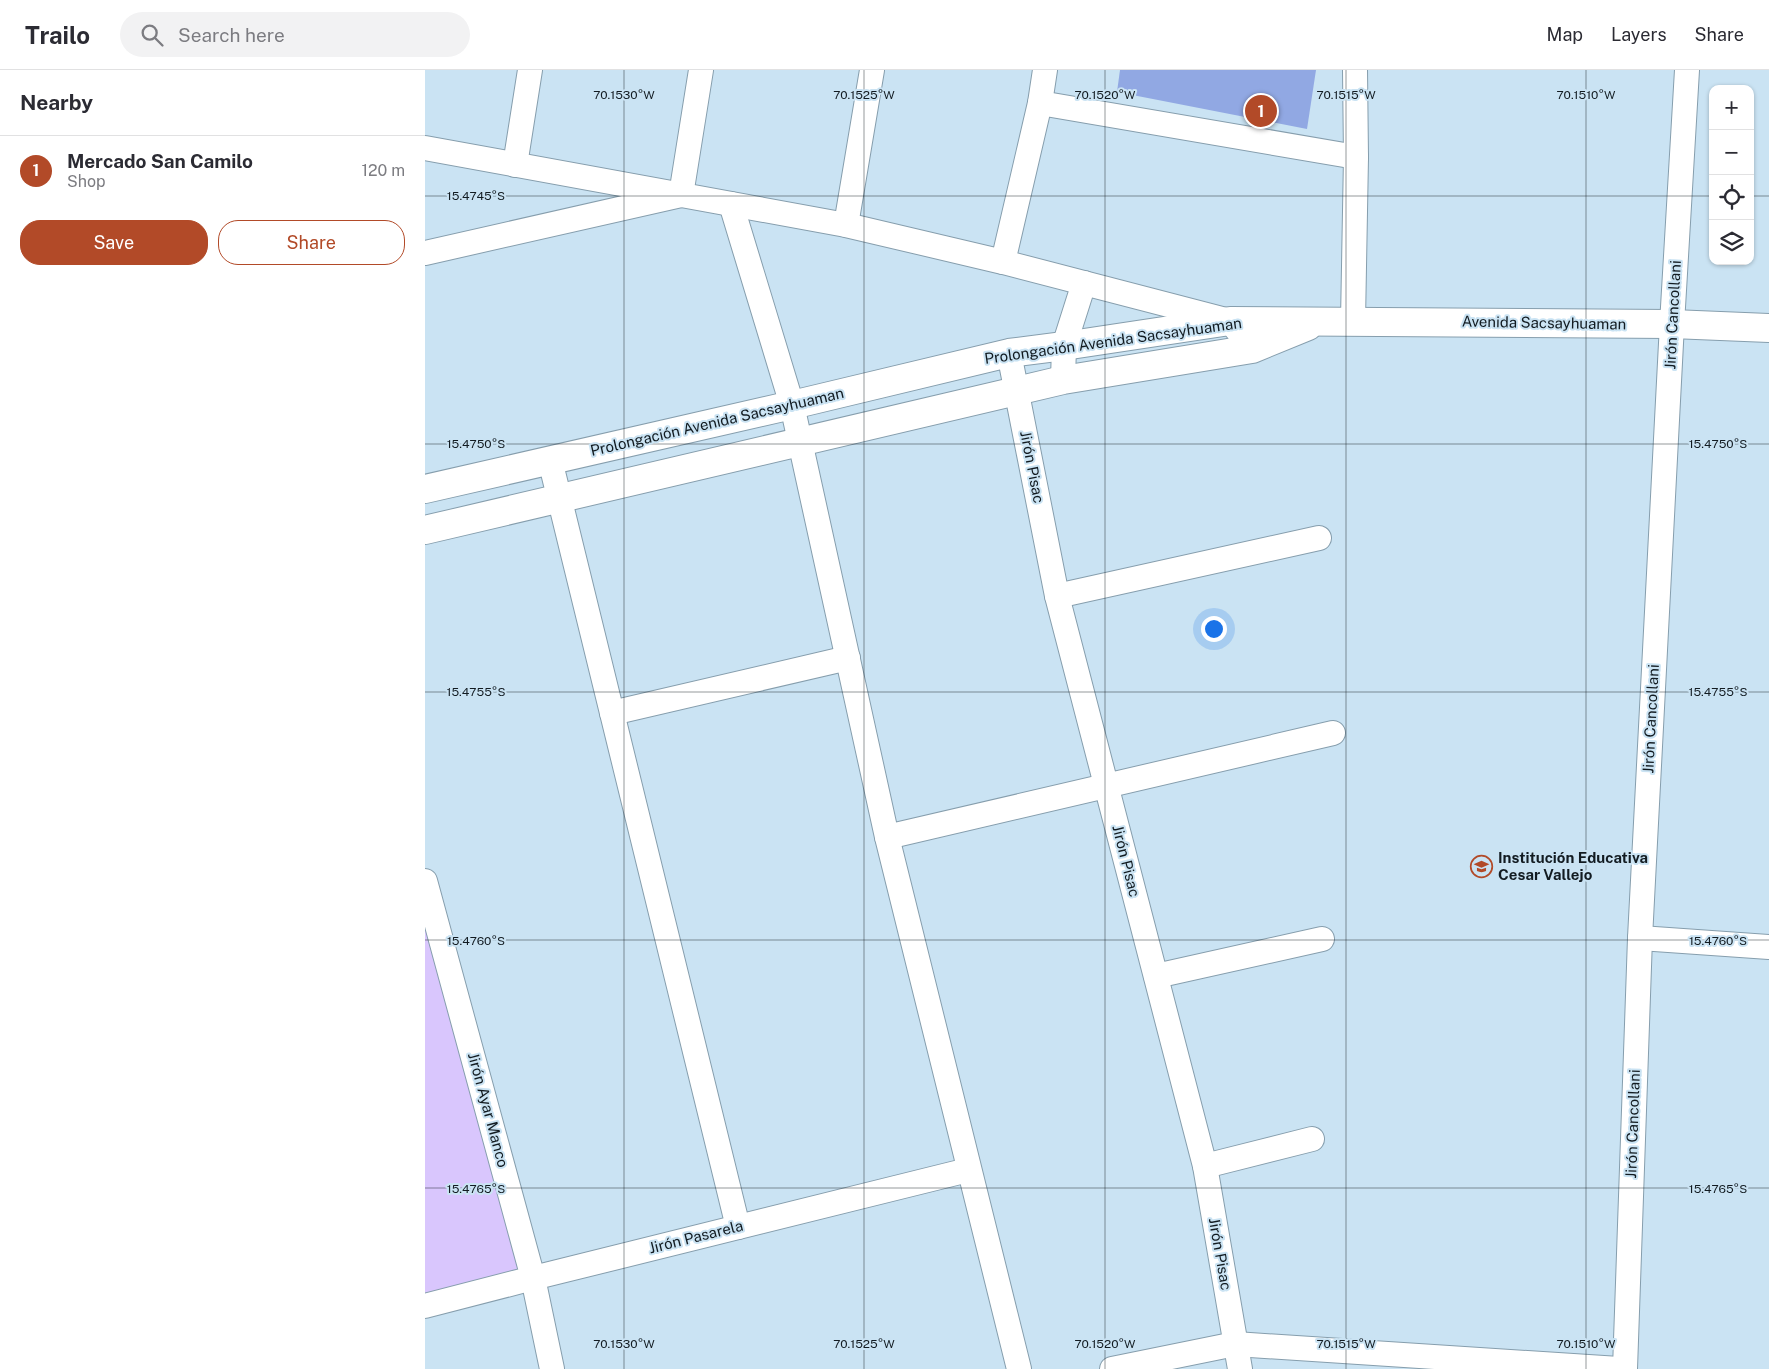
<!DOCTYPE html>
<meta charset="utf-8">
<style>
body{margin:0;font-family:"Public Sans",sans-serif;background:#f2f2f3;color:#2b2b33}
.controls{position:absolute;right:15px;top:15px;display:grid;overflow:hidden;border-radius:10px;box-shadow:0 1px 4px #0004}
.controls button{width:45px;height:45px;display:grid;place-items:center;padding:0;border:0;border-bottom:1px solid #e1e1e2;background:#fff;color:#2b2b33;font:25px sans-serif}
.you{position:absolute;left:788px;top:558px;width:18px;height:18px;margin:-12px;border:4px solid #fff;border-radius:50%;background:#1a73e8;box-shadow:0 0 0 8px #1a73e833}
.badge{display:grid;place-items:center;width:32px;height:32px;border-radius:50%;background:#b24a28;color:#fff;font-size:16px;font-weight:700}
.pin{position:absolute;translate:-50% -50%;border:2px solid #fff;box-shadow:0 1px 5px #0006}
.list{margin:0;padding:0;list-style:none}
h2{display:flex;justify-content:space-between;align-items:center;height:65px;margin:0;padding:0 20px;font-size:21px}
h2 small{font-size:16px;font-weight:400;color:#7c7c81}
.list li{display:grid;grid-template-columns:32px 1fr auto;gap:15px;align-items:center;box-sizing:border-box;height:70px;padding:0 20px;border-top:1px solid #e1e1e2}
.list b{display:block;font-size:19px;white-space:nowrap}
.list p{margin:0;font-size:16px;white-space:nowrap;color:#7c7c81}
.list em{font-size:16px;font-style:normal;color:#7c7c81}
.actions{display:flex;gap:10px;padding:15px 20px}
.actions a{flex:1;padding:11px 0;border:1px solid #b24a28;border-radius:20px;text-align:center;font-size:18px;color:#b24a28}
.actions .main{background:#b24a28;color:#fff}
.icon{flex:none;width:28px;height:28px;fill:none;stroke:currentColor;stroke-width:2;stroke-linecap:round;stroke-linejoin:round}
.map{position:relative;flex:none;width:1344px;height:1299px;overflow:hidden}
header{display:flex;align-items:center;gap:30px;box-sizing:border-box;height:70px;padding:0 25px;background:#fff;border-bottom:1px solid #e1e1e2}
header strong{font-size:24px}
nav{display:flex;gap:28px;margin-inline-start:auto;font-size:18px}
.search{width:350px;height:45px;background:#f2f2f3;display:flex;align-items:center;gap:12px;box-sizing:border-box;padding:0 18px;border-radius:28px;color:#7c7c81;font-size:19px}
main{display:flex}
aside{flex:1;background:#fff}
.map>svg:first-child{display:block}
</style>
<header>
<strong>Trailo</strong>
<div class="search"><svg class="icon" aria-label="search" viewBox="0 0 24 24"><circle cx="10" cy="10" r="6"/><path d="M15 15l6 6"/></svg>Search here</div>
<nav><a>Map</a><a>Layers</a><a>Share</a></nav>
</header>
<main>
<aside>
<h2>Nearby<small></small></h2>
<ul class="list">
<li><span class="badge">1</span><div><b>Mercado San Camilo</b><p>Shop</p></div><em>120 m</em></li>
</ul>
<div class="actions"><a class="main">Save</a><a>Share</a></div>
</aside>
<div class="map">
<svg width="1344" height="1299" viewBox="0 0 1344 1299">
<rect width="100%" height="100%" fill="#cae3f3"/>
<path fill="#d9c6fd" d="M0 811 108 1208 0 1236Z"/>
<path fill="#91a8e3" d="M695 0H891L882 59 692 22Z"/>
<g fill="none" stroke-linecap="round" stroke-linejoin="round">
<defs>
<g id="minor">
<path d="M615 33 931 87"/>
<path d="M0 78 421 155 578 192 805 251 827 279"/>
<path d="M90 95 105 0"/>
<path d="M306 134 367 335 462 767 594 1299"/>
<path d="M421 155 447 0"/>
<path d="M0 183 256 125 276 0"/>
<path d="M578 192 615 33 620 0"/>
<path d="M928 251 931 87 930 0"/>
<path d="M584 283 632 526 780 1096 815 1299"/>
<path d="M638 310 639 276 659 213"/>
<path d="M125 390 313 1157"/>
<path d="M632 526 894 468"/>
<path d="M187 643 423 588"/>
<path d="M462 767 908 663"/>
<path d="M0 811 108 1208 127 1299"/>
<path d="M1215 868 1344 877"/>
<path d="M731 906 897 869"/>
<path d="M780 1096 887 1069"/>
<path d="M0 1236 108 1208 543 1100"/>
<path d="M687 1299 810 1274 1194 1299"/>
<path d="M1200 1299 1215 868 1247 254 1262 0"/>
</g>
<g id="tertiary">
<path d="M0 419 367 335 584 283 639 276 805 251 1247 254 1344 258"/>
<path d="M0 460 638 310 827 279 883 256"/>
</g>
</defs>
<use href="#minor" stroke="#869ead" stroke-width="26"/>
<use href="#tertiary" stroke="#869ead" stroke-width="30"/>
<use href="#minor" stroke="#fff" stroke-width="24"/>
<use href="#tertiary" stroke="#fff" stroke-width="28"/>
</g>
<path fill="none" stroke="#121b21" stroke-width="1" stroke-opacity="0.45" d="M199 0V1299M439 0V1299M680 0V1299M921 0V1299M1161 0V1299M0 126H1288M1325 126H1344M0 374H1344M0 622H1344M0 870H1344M0 1118H1344"/>
<defs>
<symbol id="school-ring" viewBox="-11 -11 22 22"><circle r="9.5" fill="#cae3f3" stroke="#b24a28" stroke-width="1.5"/><path d="M0-5L7-2L0 1L-7-2ZM-4 1L0 2.5L4 1V4Q0 6-4 4Z" fill="#b24a28"/></symbol>
</defs>
<g fill-rule="evenodd">
<use href="#school-ring" x="1044" y="784" width="25" height="25"/>
</g>
<g text-anchor="middle" stroke-width="4" stroke-linejoin="round" paint-order="stroke">
<g font-size="15" fill="#121b21" stroke="#cae3f3">
<text transform="translate(1248 245) rotate(-87)" y="5">Jirón Cancollani</text>
<text transform="translate(1119 253) rotate(1)" y="5">Avenida Sacsayhuaman</text>
<text transform="translate(688 271) rotate(-8)" y="5">Prolongación Avenida Sacsayhuaman</text>
<text transform="translate(292 352) rotate(-13)" y="5">Prolongación Avenida Sacsayhuaman</text>
<text transform="translate(607 397) rotate(79)" y="5">Jirón Pisac</text>
<text transform="translate(1226 649) rotate(-87)" y="5">Jirón Cancollani</text>
<text transform="translate(701 791) rotate(76)" y="5">Jirón Pisac</text>
<text transform="translate(63 1040) rotate(75)" y="5">Jirón Ayar Manco</text>
<text transform="translate(1208 1054) rotate(-88)" y="5">Jirón Cancollani</text>
<text transform="translate(271 1167) rotate(-14)" y="5">Jirón Pasarela</text>
<text transform="translate(795 1184) rotate(80)" y="5">Jirón Pisac</text>
</g>
<g font-size="15" font-weight="bold" fill="#121b21" stroke="#cae3f3" text-anchor="start">
<text x="1073" y="793">Institución Educativa<tspan x="1073" dy="17">Cesar Vallejo</tspan></text>
</g>
</g>
<g font-size="12" text-anchor="middle" fill="#121b21" stroke="#cae3f3" stroke-width="4" stroke-linejoin="round" paint-order="stroke">
<text x="199" y="29">70.1530°W</text>
<text x="439" y="29">70.1525°W</text>
<text x="680" y="29">70.1520°W</text>
<text x="921" y="29">70.1515°W</text>
<text x="1161" y="29">70.1510°W</text>
<text x="51" y="130">15.4745°S</text>
<text x="51" y="378">15.4750°S</text>
<text x="1293" y="378">15.4750°S</text>
<text x="51" y="626">15.4755°S</text>
<text x="1293" y="626">15.4755°S</text>
<text x="51" y="875">15.4760°S</text>
<text x="1293" y="875">15.4760°S</text>
<text x="51" y="1123">15.4765°S</text>
<text x="1293" y="1123">15.4765°S</text>
<text x="199" y="1278">70.1530°W</text>
<text x="439" y="1278">70.1525°W</text>
<text x="680" y="1278">70.1520°W</text>
<text x="921" y="1278">70.1515°W</text>
<text x="1161" y="1278">70.1510°W</text>
</g>
</svg>
<div class="controls">
<button>+</button>
<button>−</button>
<button><svg class="icon" aria-label="locate" viewBox="0 0 24 24"><circle cx="12" cy="12" r="6"/><path d="M12 2v4M12 18v4M2 12h4M18 12h4"/></svg></button>
<button><svg class="icon" aria-label="layers" viewBox="0 0 24 24"><path d="M12 4l9 5-9 5-9-5zM3 14l9 5 9-5"/></svg></button>
</div>
<div class="you"></div>
<div class="pin badge" style="left:836px;top:41px">1</div>
</div>
</main>
